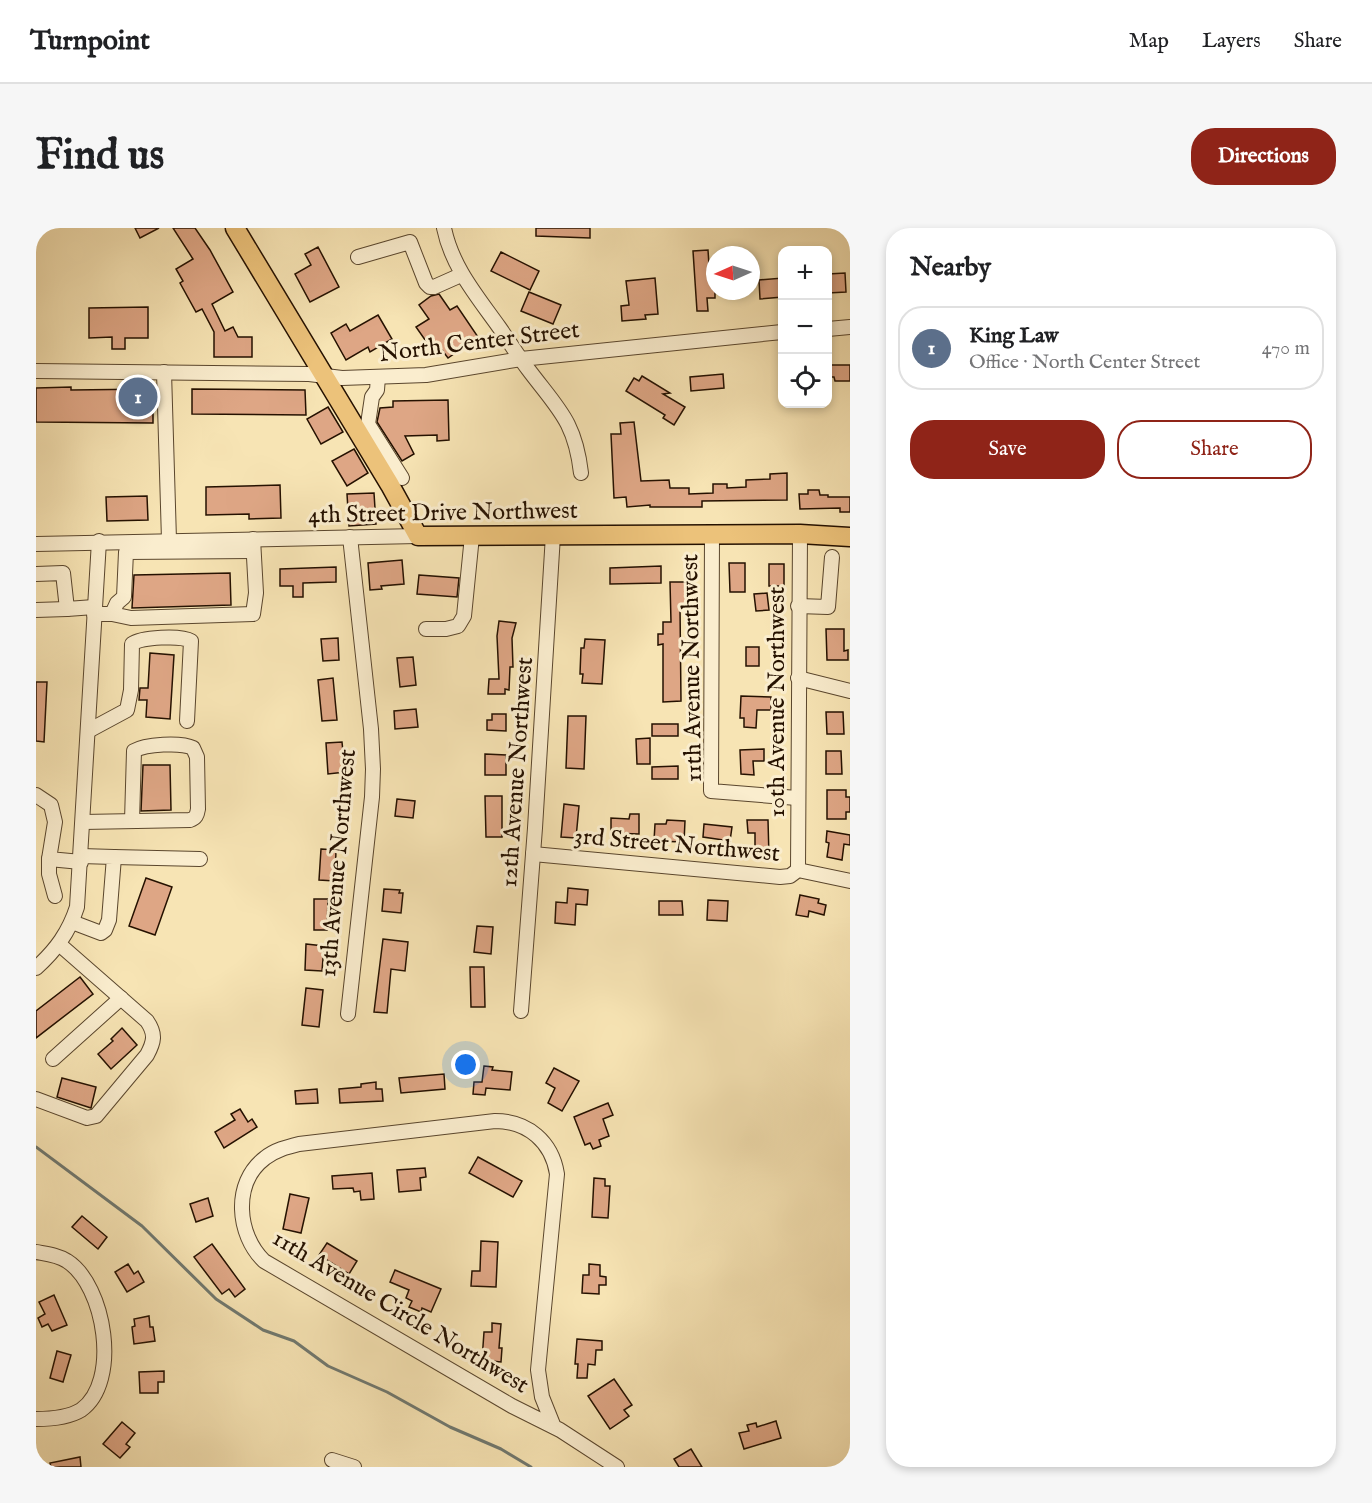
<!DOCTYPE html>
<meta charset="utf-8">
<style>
body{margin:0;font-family:"IM FELL English",serif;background:#f6f6f6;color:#202124}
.controls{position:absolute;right:18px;top:18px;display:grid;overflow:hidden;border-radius:12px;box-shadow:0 3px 9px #0003}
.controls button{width:54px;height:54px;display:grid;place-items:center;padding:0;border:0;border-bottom:2px solid #e0e0e0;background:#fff;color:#202124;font:30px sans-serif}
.compass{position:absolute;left:670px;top:18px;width:54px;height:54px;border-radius:50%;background:#fff;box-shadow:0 3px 9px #0003;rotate:267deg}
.you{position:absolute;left:430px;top:837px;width:21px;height:21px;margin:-15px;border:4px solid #fff;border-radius:50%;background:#1a73e8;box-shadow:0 0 0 9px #1a73e833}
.badge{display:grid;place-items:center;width:39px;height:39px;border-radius:50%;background:#8f2418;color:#fff;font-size:20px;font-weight:700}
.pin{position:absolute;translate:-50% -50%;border:3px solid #fff;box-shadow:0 2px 6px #0006}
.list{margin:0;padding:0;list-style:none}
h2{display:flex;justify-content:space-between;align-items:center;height:78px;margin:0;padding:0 24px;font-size:26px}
h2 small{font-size:20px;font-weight:400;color:#757577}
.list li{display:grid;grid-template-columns:39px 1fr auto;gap:18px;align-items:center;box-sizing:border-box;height:84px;margin:0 12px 12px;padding:0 12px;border:2px solid #e0e0e0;border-radius:24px}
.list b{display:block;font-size:22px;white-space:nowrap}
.list p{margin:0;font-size:20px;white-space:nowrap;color:#757577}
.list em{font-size:20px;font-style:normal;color:#757577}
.actions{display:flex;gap:12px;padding:18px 24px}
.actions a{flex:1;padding:14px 0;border:2px solid #8f2418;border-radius:24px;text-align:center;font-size:21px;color:#8f2418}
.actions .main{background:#8f2418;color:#fff}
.icon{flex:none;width:33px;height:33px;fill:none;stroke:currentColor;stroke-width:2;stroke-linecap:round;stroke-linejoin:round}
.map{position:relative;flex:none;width:814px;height:1239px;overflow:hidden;border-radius:24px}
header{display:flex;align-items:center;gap:36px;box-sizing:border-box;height:84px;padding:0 30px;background:#fff;border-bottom:2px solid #e0e0e0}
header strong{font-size:28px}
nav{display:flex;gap:33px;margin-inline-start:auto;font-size:21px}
.intro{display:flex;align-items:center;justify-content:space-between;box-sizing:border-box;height:144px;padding:0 36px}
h1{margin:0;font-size:42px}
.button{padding:15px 27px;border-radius:24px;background:#8f2418;color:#fff;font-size:21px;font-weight:700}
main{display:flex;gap:36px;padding:0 36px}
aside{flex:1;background:#fff;border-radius:24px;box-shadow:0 3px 9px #0003}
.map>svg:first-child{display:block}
</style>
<header>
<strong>Turnpoint</strong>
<nav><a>Map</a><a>Layers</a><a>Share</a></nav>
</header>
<div class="intro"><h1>Find us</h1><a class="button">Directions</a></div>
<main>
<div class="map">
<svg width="814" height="1239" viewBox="0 0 814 1239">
<rect width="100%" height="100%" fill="#f7e4b4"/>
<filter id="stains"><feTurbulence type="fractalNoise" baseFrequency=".00333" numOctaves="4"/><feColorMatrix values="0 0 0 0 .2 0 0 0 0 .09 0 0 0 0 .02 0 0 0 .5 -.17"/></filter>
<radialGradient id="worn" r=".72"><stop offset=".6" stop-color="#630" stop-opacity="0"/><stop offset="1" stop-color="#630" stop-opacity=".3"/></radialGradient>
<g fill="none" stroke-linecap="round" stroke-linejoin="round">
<path stroke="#70786f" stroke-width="3" d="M0 919 106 998 180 1071 227 1102 258 1113 292 1138 351 1164 414 1199 465 1221 495 1239"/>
</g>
<g fill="#dea685" stroke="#251100" stroke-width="1.5">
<path d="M99 0H123L104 10Z"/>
<path d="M137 0H159L174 22 197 64 176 76 189 103 197 99 202 109H216V129H178V104L166 81 160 84 144 55 147 53 140 41 157 31Z"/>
<path d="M500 0H554V10L500 8Z"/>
<path d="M282 19 303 59 274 74 259 46 275 37 269 26Z"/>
<path d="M672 22 674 52H679V70H671L672 83H661L657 23Z"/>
<path d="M465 24 503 43 494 62 455 43Z"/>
<path d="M809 45 810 64 792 65V46Z"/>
<path d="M619 50 622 86 609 87 610 91 586 93 585 78 593 77 590 53Z"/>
<path d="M747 50V69L724 71 723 52Z"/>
<path d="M493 64 525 77 517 96 485 83Z"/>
<path d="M403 66 414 82 421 78 442 109 412 130 406 122 399 126 380 99 393 91 383 77 395 68Z"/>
<path d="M112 79V110H89V121H76V109L53 110V80Z"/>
<path d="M342 87 356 111 334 124 332 119 310 132 295 105 310 96 314 103Z"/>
<path d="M792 137H814V153H799L798 149H792Z"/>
<path d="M687 146 688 160 655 163 654 149Z"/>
<path d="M606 148 634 165 627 166 649 179 638 197 627 190 629 187 590 163 598 150 603 153Z"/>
<path d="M35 159V162L117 161V195L0 194V160Z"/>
<path d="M156 161 269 162 270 187 156 186Z"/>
<path d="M412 172 413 212 401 213V207L369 208 378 226 366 233 341 194 344 180 357 179V173Z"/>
<path d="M292 179 307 204 285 216 271 191Z"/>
<path d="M598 194 605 253 633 252 634 260H653V266L677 265V256H691V260L710 259V252L734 251V246L751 245V272L666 273V279H614V277L591 279 590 269 578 270 575 206H585L584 195Z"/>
<path d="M318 221 332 245 311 258 296 233Z"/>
<path d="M244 257 245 290 213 291V286L170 287V259Z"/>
<path d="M772 262H783L784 267H792V269H814V284H804V280L764 281 763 266H772Z"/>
<path d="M338 265 340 296 313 298 311 266Z"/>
<path d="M111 268 112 292 71 293 70 269Z"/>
<path d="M366 332 368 356 345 358 346 361 334 362 332 335Z"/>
<path d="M693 335H709V364H694Z"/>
<rect x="733" y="336" width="15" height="22"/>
<path d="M625 338V355L574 356V340Z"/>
<path d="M300 339V354L267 355V369H257V358H244V341Z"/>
<path d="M194 345 195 377 96 380 98 347Z"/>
<path d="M383 347 423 350 421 369 381 366Z"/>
<path d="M634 354H652L653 379H644L645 473 627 474V416L622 417V406H627V394H635Z"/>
<path d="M731 365 733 382 720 383 718 366Z"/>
<path d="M463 393 480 395 476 410 477 439H474L473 462 469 461V466H452L453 451H463L461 408Z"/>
<path d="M790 401H808V423L812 422V432H791Z"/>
<path d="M302 410 303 432 287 433 285 411Z"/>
<path d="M549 411 569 412 566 456 546 455 547 446H544L545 420H548Z"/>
<rect x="710" y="419" width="13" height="19"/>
<path d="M114 425 138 427 134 491 110 489 111 472H103L104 460H112Z"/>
<path d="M377 429 380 457 364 459 361 430Z"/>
<path d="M297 450 301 492 286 493 282 452Z"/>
<path d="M0 454H11L8 514 0 513Z"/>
<path d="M705 468 735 469V482H721L720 500 708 499V490H704Z"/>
<path d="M380 481 382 499 359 501 358 483Z"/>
<path d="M790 484H807L808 506H791Z"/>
<path d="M456 486H470V503L451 502V492H456Z"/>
<path d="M532 488H550L548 541 530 540Z"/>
<rect x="616" y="496" width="26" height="12"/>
<path d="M614 510V536H601L600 511Z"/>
<path d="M306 514 309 544 292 546 290 515Z"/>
<path d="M728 521V533H717L718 547 705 546 704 522Z"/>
<path d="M790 523H805L806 546H790Z"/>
<path d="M449 526 470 527V547H449Z"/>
<path d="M107 537H134L135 582 105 583Z"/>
<path d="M642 538V551H616V539Z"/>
<path d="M791 562H810V569H814V584H810V591H791Z"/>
<path d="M449 568H466V609H450Z"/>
<path d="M361 571 379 573 377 590 359 588Z"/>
<path d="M528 576 543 578 540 610 525 609Z"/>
<path d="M594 586H603V606L575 605V590L593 591Z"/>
<path d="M631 592 649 593 648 614 618 613 619 596H630Z"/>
<path d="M711 592H732L733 629H719V605H712Z"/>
<path d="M668 596 696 599 694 613 667 609Z"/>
<path d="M791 603 814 607V617L808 616 806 632 791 629 793 615 790 614Z"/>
<path d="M285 621 300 622 299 653 283 652Z"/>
<path d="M110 650 136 659 119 707 93 698Z"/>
<path d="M532 660 552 662 551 677 540 676 539 697 519 695 520 674 531 675Z"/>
<path d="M348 661 364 662 363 665H367L365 685 346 683Z"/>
<path d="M764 667 783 671 782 675 790 677 788 687 773 683 772 689 760 687Z"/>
<path d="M278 671H292L291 702H278Z"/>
<path d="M672 672 692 673 691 693 671 692Z"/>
<path d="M623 673H646L647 687H623Z"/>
<path d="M441 698 457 699 455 726 438 724Z"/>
<path d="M347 711 372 714 369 743 355 741 351 785 338 784Z"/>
<path d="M270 716 288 718 286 743 269 742Z"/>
<path d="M434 739H448L449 779H435Z"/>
<path d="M44 749 57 766 0 810V783Z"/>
<path d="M270 760 287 762 283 799 266 797Z"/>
<path d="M86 800 101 817 75 841 62 826 77 813 75 811Z"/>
<path d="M448 838 457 839 456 842 476 844 474 862 450 860 449 867 437 866 438 854H446Z"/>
<path d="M518 840 543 853 526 883 512 875 519 860 510 855Z"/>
<path d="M408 846 409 861 365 865 363 850Z"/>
<path d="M26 850 60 859 55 880 21 869Z"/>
<path d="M340 854V861H346L347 873 304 875 303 861 325 859V856Z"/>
<path d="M281 861 282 875 260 876 259 863Z"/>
<path d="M572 875 577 887 567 891 573 908 563 912 565 918 557 921 554 915 549 917 538 889Z"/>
<path d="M204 881 212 894 216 891 221 899 188 920 179 904 199 892 195 886Z"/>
<path d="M442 929 486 953 477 969 433 945Z"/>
<path d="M389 940 390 949 384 950 385 962 363 964 361 942Z"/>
<path d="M336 945 338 971 325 972 324 963 318 964 317 960 297 961 296 948Z"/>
<path d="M558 950 569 951V958H574L572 990 556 989Z"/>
<path d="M254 966 273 970 265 1005 247 1001Z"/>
<path d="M172 970 177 988 160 994 154 976Z"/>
<path d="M46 988 71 1009 62 1021 36 999Z"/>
<path d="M445 1013 462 1014 460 1059 435 1058 436 1043H444Z"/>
<path d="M291 1015 321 1033 313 1046 283 1027Z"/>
<path d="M176 1016 209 1061 199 1069 193 1061 186 1066 158 1029Z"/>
<path d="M92 1036 98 1046 102 1043 108 1054 91 1064 79 1044Z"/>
<path d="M553 1036 564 1037V1048L570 1049V1057H563V1066L546 1065 547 1047H553Z"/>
<path d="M359 1042 405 1061 395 1084 386 1080 385 1084 373 1079 376 1073 370 1070 373 1062 354 1054Z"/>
<path d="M18 1067 31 1097 16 1103 12 1096 6 1099 2 1090 9 1086 3 1074Z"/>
<path d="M113 1088 114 1099H117L119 1113 98 1116 96 1099 99 1098 98 1091Z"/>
<path d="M456 1095 465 1096 463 1120H466L465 1134 446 1132 448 1104H456Z"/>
<path d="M541 1111 566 1113V1122H560L559 1137 552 1136 551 1150H541L542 1136H539Z"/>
<path d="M21 1123 35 1127 27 1154 14 1150Z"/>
<path d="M128 1143V1154H122V1165H104L103 1144Z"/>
<path d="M578 1151 596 1177 588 1182 593 1188 574 1201 552 1168Z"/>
<path d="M740 1193 745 1210 708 1221 703 1205 713 1203 711 1197 720 1195 721 1199Z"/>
<path d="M86 1194 99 1205 90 1216 94 1219 84 1230 67 1216Z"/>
<path d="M655 1221 666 1239H643L638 1231Z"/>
<path d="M44 1229 45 1239H15L14 1235Z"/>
</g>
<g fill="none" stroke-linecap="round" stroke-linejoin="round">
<defs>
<g id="minor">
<path d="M408 0C416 39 441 68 463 99 473 113 482 128 492 141 522 181 539 193 545 245"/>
<path d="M322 29 374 14 390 55 394 59H398L425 47"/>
<path d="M792 101 814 99"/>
<path d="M0 143 273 146 306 150 390 147 485 131 746 104"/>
<path d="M128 144 133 312"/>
<path d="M342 149 341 162 336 169 332 196 366 250"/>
<path d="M676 306 675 563 761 570"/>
<path d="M0 316 382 308"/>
<path d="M0 346 27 345 31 381 58 379"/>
<path d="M762 378 792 379 796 329"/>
<path d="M0 382 31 381"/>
<path d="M58 386H76L95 390 217 386 220 365 217 311"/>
<path d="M76 386 81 375 88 369 90 324 216 323"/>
<path d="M390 401H410L422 398 428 388 436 308"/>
<path d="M762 450 814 463"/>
<path d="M52 503 91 482 95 462 96 416C105 409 145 407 155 413L151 493"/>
<path d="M0 567 15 577 19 594 13 631 45 634"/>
<path d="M47 594 154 592C160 590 161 587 162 581L161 529 157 520C145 514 109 516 98 523L96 593"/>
<path d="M497 626 744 649 754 648 762 642 814 653"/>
<path d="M78 629 164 631"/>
<path d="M13 631V646L19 668"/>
<path d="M762 642 764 306"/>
<path d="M36 694 65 705 69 702 73 692 78 629 45 628"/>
<path d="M0 740C20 722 33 704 41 679L63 313"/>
<path d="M485 783 499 600 517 307"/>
<path d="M312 786 336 569 337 541 335 501 314 309"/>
<path d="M17 831 85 770"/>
<path d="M0 871 51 890 60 888 111 827C118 814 120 806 111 793L23 716"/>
<path d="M0 1024C11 1026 22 1027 31 1033 69 1057 85 1154 45 1182 32 1190 14 1191 0 1191"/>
<path d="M518 1199 506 1169 502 1142 521 946C516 914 492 893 459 893L263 916C251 919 239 922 229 930 196 955 201 1007 228 1033L476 1178 524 1202 581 1239"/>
<path d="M296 1232 318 1239"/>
</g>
<path id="major" d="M199 0 354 257 382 308 764 306 814 309"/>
</defs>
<use href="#minor" stroke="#5a462d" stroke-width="16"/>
<use href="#major" stroke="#251100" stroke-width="21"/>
<use href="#minor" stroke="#faedce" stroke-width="14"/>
<use href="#major" stroke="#ecc27a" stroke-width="18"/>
</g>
<g text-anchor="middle" stroke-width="6" stroke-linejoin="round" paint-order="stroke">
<g font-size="24" fill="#251100" stroke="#faedce">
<text transform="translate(443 113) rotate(-7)" y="8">North Center Street</text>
<text transform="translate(407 284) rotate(-1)" y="8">4th Street Drive Northwest</text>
<text transform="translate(655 440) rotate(-91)" y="8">11th Avenue Northwest</text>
<text transform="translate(740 474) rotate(-90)" y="8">10th Avenue Northwest</text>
<text transform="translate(480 544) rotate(-86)" y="8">12th Avenue Northwest</text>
<text transform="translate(641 616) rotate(5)" y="8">3rd Street Northwest</text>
<text transform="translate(301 635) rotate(-85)" y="8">13th Avenue Northwest</text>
<text transform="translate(365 1083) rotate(31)" y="8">11th Avenue Circle Northwest</text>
</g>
</g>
<rect width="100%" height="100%" filter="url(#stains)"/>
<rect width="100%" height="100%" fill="url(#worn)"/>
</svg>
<div class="controls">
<button>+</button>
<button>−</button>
<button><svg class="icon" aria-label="locate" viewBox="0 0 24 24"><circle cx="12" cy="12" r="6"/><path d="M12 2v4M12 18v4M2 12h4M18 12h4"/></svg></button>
</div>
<svg class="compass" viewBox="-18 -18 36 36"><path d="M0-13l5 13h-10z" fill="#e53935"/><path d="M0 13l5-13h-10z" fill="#757577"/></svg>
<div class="you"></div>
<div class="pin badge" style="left:102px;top:169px;background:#5c6f8a">1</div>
</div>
<aside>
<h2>Nearby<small></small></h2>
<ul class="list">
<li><span class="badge" style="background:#5c6f8a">1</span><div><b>King Law</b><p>Office · North Center Street</p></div><em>470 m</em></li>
</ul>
<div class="actions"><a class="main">Save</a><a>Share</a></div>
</aside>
</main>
